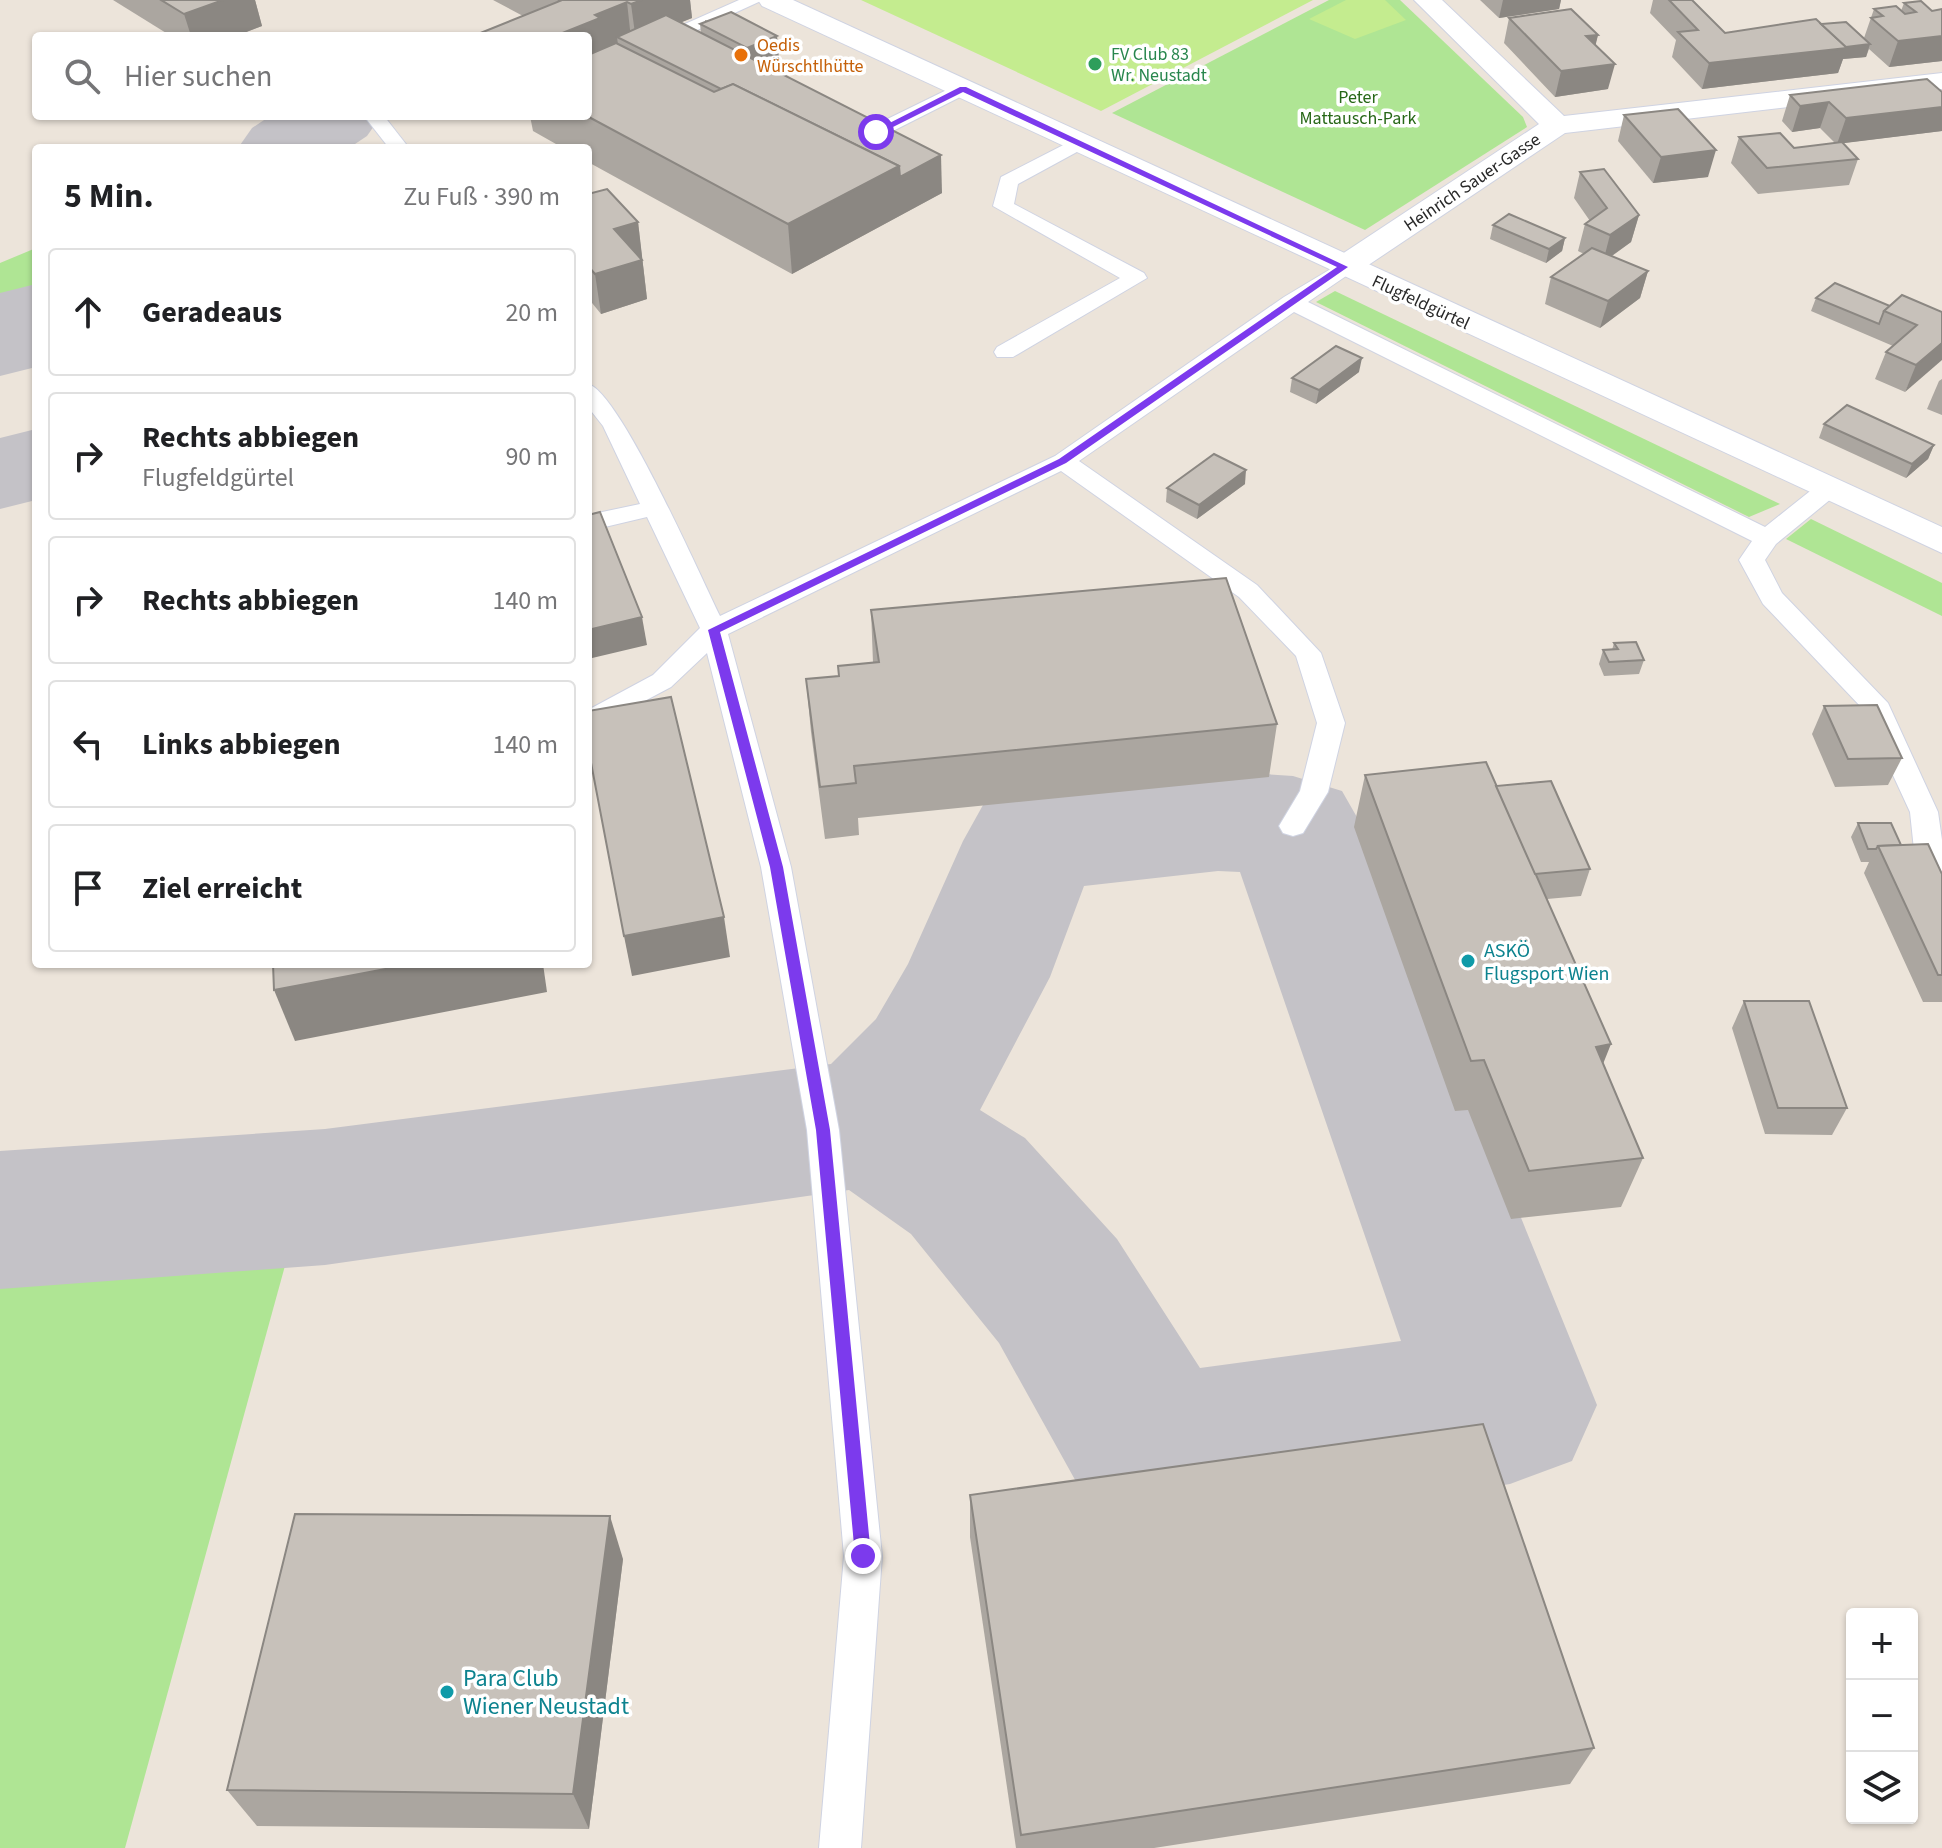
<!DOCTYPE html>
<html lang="de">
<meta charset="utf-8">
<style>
body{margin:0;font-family:"Source Sans 3",sans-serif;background:#f2f2f2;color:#202124}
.controls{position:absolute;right:24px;bottom:24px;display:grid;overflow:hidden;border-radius:8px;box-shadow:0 2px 6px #0004}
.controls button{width:72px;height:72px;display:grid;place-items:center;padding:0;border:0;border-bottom:2px solid #e0e0e0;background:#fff;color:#202124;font:40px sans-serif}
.stop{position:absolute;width:24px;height:24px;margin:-18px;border:6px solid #7c3aed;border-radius:50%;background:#fff}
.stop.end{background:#7c3aed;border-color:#fff;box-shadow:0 2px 8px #0008}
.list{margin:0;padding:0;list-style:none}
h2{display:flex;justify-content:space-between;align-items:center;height:104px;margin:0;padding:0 32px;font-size:34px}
h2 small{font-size:26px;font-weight:400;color:#757577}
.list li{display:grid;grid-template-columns:52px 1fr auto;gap:24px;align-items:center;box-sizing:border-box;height:128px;margin:0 16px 16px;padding:0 16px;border:2px solid #e0e0e0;border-radius:8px}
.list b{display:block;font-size:30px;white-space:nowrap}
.list p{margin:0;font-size:26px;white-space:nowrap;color:#757577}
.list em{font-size:26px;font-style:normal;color:#757577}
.icon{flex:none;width:44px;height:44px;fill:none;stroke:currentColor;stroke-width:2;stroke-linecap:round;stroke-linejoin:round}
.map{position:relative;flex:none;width:1942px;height:1848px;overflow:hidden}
.search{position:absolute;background:#fff;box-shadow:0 2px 6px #0004;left:32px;top:32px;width:560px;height:88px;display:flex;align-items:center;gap:20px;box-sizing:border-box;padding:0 28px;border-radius:8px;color:#757577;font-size:30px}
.panel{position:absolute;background:#fff;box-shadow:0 2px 6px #0004;left:32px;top:144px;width:560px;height:824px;border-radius:8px}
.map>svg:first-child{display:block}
</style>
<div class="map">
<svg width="1942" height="1848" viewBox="0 0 1942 1848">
<rect width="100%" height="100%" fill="#ece4da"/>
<g fill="#afe594">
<path d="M1329 0H1400L1523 117 1527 127 1365 230 1112 113Z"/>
<path d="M36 248V301L0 327V263Z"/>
<path d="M1335 291 1780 504 1749 517 1316 302Z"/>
<path d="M1811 519 1942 583V616L1786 539Z"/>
<path d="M294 1233 125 1848H0V1257Z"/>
</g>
<g fill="#c4ec8f">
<path d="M861 0H1313L1101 111Z"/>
<path d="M1346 0H1385L1406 20 1355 39 1309 19Z"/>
</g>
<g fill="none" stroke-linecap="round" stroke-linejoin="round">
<g fill="#c4c2c7" fill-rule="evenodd">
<path d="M270 116H381L367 136 349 148H238L252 128Z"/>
<path d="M36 284V367L0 376V293Z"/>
<path d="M36 429V500L0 509V438Z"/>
<path d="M1218 771 1293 776 1342 791 1362 826 1597 1405 1572 1461 1510 1484 1157 1538 1094 1514 999 1343 911 1234 849 1190 325 1265 0 1289V1151L325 1129 831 1064 876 1019 908 964 963 841 983 805 1032 790ZM1218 871 1240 872 1401 1341 1200 1368 1117 1239 1025 1138 980 1110 1050 977 1084 886Z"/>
</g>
<defs>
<g id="lane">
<path d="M739 0H763L588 80V67Z"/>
<path d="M963 82 970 84 973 88 970 92 883 136H869L866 132 869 128Z"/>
<path d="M364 116H384L409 148H389Z"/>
<path d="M1079 137 1089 143 1086 147 1018 184 1014 204 1144 273 1147 278 1013 357H997L994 352 997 347 1120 278 993 206 1001 177Z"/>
<path d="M1344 261 1355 267 1352 272 1308 302 1765 527 1819 484H1837L1840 489 1837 494 1776 544 1765 560 1782 593 1888 703 1938 812 1942 840V896L1932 893 1915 859 1910 812 1862 708 1763 604 1739 560 1752 541 1294 312 1079 461 1257 585 1321 653 1345 723 1328 792 1303 833 1293 836 1283 833 1279 826 1300 791 1317 723 1296 656 1239 597 1061 471 728 634 791 867 839 1130 882 1556 861 1848H819L844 1556 807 1130 761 867 707 653 671 687 588 731V710L653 675 700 628 647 517 588 531V515L640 504 603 426 588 407V384C620 392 701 578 720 616L1055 456 1284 297Z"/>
</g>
<path id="street" d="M1414 0H1442L1564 116 1942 73V89L1565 133 1355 274 1344 276 1333 274 1328 267 1333 260 1539 124Z"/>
<path id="secondary" d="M758 0H793L1942 527V553L762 6Z"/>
</defs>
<use href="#lane" stroke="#cfd3e2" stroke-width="2"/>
<use href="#street" stroke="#cfd3e2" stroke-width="2"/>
<use href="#secondary" stroke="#cfd3e2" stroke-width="2"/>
<use href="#lane" fill="#fff" fill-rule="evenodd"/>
<use href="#street" fill="#fff" fill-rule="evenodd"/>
<use href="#secondary" fill="#fff" fill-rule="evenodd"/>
</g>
<g fill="#aba6a0">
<path d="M113 0H255L262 26 236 36H171Z"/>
<path d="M493 0H690L692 18 681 22 701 33 700 24 705 22V20L777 36 779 61 767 66 942 193 792 274 588 162V148H563L533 131 530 116H588L523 16Z"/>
<path d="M1480 0H1561L1559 9 1499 18Z"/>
<path d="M1653 0H1692L1725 33 1821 24 1864 38 1874 9 1901 11 1904 3 1932 11 1942 9V61L1889 67 1869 49 1866 57 1843 59 1838 73 1702 89 1672 57 1676 40 1650 13Z"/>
<path d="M1509 18 1598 35 1595 45 1608 89 1555 97 1504 43Z"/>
<path d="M1927 79 1942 131 1843 143 1858 159 1849 185 1758 194 1731 163 1739 137 1794 148 1835 143 1820 128 1792 132 1782 121 1790 95Z"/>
<path d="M1624 115 1708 177 1653 183 1618 141Z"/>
<path d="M1580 172 1639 215 1631 242 1612 256 1648 271 1640 298 1600 328 1545 304 1551 277 1584 254 1578 251 1585 224 1590 221 1574 198Z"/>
<path d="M588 194 638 222 647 299 601 314 588 298Z"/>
<path d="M1493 225 1565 238 1562 251 1546 263 1490 239Z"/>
<path d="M1816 298 1942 312 1905 392 1875 379 1886 352 1893 346 1811 311Z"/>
<path d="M1359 372 1316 404 1290 392 1292 378Z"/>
<path d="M1942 379V415L1927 409 1939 381Z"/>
<path d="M1824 424 1934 445 1928 459 1906 478 1819 438Z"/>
<path d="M1245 484 1197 519 1166 502 1167 488Z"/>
<path d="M871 610 1277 724 1269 777 858 818 859 835 825 839 811 732 806 679 838 676 873 663Z"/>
<path d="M1614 643 1644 660 1639 674 1604 676 1599 664 1603 650H1612Z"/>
<path d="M1824 706 1902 758 1888 785 1835 787 1812 734Z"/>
<path d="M1365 775 1496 786 1590 869 1581 896 1547 899 1603 1063 1643 1158 1621 1207 1511 1219 1468 1110 1455 1111 1354 827Z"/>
<path d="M1858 823 1901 845 1942 874V1002H1923L1864 873 1869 862H1861L1851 837Z"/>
<path d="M1744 1001 1847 1108 1832 1135 1765 1134 1732 1028Z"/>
<path d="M970 1495 1594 1748 1570 1784 1154 1848H1016L970 1537Z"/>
<path d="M623 1559 589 1829 257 1826 227 1790Z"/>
</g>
<g fill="#8b8782">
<path d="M223 0H255L262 26 236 36H191L184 14Z"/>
<path d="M642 0H690L692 18 636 41 631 4Z"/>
<path d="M1503 0H1561L1559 9 1499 18Z"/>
<path d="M627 2 631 39 617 37 618 45 588 62V36H555L595 15Z"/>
<path d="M1598 35 1592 60 1586 36Z"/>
<path d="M777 36 779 61 749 74 747 48Z"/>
<path d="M1942 36V61L1889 67 1898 41Z"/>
<path d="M1870 44 1866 57 1843 59 1838 73 1702 89 1709 63Z"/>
<path d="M1615 64 1608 89 1555 97 1561 71Z"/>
<path d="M1829 102 1820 128 1792 132 1800 106Z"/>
<path d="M1942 107V131L1837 144 1846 118Z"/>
<path d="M1716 150 1708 177 1653 183 1661 157Z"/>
<path d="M941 155 942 193 792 274 788 224 899 166Z"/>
<path d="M1639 215 1631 242 1603 262 1610 235Z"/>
<path d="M638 222 647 299 601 314 595 274 614 229Z"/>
<path d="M1565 238 1562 251 1546 263 1549 249Z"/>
<path d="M1648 271 1640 298 1600 328 1608 301Z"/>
<path d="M1942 343V360L1905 392 1916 365Z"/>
<path d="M1362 358 1359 372 1316 404 1319 390Z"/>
<path d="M1934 445 1928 459 1906 478 1912 464Z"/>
<path d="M1246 470 1245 484 1197 519 1199 505Z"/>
<path d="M642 617 647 645 588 659V630Z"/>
<path d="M724 917 730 957 632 976 624 936Z"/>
<path d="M412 964H543L547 992 295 1041 274 990Z"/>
<path d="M1611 1044 1591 1094 1596 1047Z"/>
<path d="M610 1516 623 1559 589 1829 573 1794Z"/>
</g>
<g fill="#c7c1ba" stroke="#8b8782" stroke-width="2">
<path d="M161 0H223L184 14Z"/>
<path d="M558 0H642L631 4 627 2 595 15 600 18 555 36H473L560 1Z"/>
<path d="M1669 0H1692L1725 33 1816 19 1847 48 1709 63 1678 32 1698 30Z"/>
<path d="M1921 1 1932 11 1942 9V36L1898 41 1871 18 1883 16 1874 9 1896 6 1905 14 1916 12 1904 3Z"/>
<path d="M1571 9 1598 35 1586 36 1615 64 1561 71 1509 18Z"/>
<path d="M731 12 777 36 747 48 700 24Z"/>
<path d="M666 15 941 155 900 177 899 166 733 84 721 89 617 37Z"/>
<path d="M1846 22 1870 44 1846 47 1821 24Z"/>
<path d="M616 43 714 92 733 84 899 166 788 224 587 116H588V55Z"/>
<path d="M1927 79 1942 92V107L1846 118 1829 102 1800 106 1790 95Z"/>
<path d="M1678 109 1716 150 1661 157 1624 115Z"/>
<path d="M1780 133 1794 148 1842 142 1858 159 1767 168 1739 137Z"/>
<path d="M1604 169 1639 215 1610 235 1585 224 1607 208 1580 172Z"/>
<path d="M607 189 638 222 614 229 642 260 595 274 588 266V194Z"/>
<path d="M1509 214 1565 238 1549 249 1493 225Z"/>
<path d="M1592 248 1648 271 1608 301 1551 277Z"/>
<path d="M1835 283 1890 306 1884 311 1879 324 1816 298Z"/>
<path d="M1902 295 1942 312V343L1916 365 1886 352 1917 325 1884 311Z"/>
<path d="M1336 346 1362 358 1319 390 1292 378Z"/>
<path d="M1847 405 1934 445 1912 464 1824 424Z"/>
<path d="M1214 454 1246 470 1199 505 1167 488Z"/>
<path d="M600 512 642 617 588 630V515Z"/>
<path d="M1226 578 1277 724 854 766 856 783 820 787 806 679 839 676 838 666 879 662 871 610Z"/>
<path d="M1636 642 1644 660 1609 662 1603 650 1618 649 1614 643Z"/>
<path d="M671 697 724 917 624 936 588 747V711Z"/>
<path d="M1877 705 1902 758 1848 759 1824 706Z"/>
<path d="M1486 762 1611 1044 1596 1047 1643 1158 1529 1171 1484 1060 1471 1061 1365 775Z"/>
<path d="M1551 781 1590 869 1535 874 1496 786Z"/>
<path d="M1858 823H1891L1901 845 1878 846 1876 849H1868Z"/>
<path d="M1928 844 1942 874V975H1938L1878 846Z"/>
<path d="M273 964H412L274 990Z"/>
<path d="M1744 1001H1809L1847 1108H1778Z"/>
<path d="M1483 1424 1594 1748 1021 1835 970 1495Z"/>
<path d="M295 1514 610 1516 573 1794 227 1790Z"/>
</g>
<path fill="#7c3aed" d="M960 87H966L1348 267 1066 463 720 632 783 867 830 1130 871 1556 863 1564 855 1556 816 1130 770 867 708 630 1059 459 1337 267 963 92 879 134 872 132Z"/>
<circle fill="#e8710a" stroke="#fff" stroke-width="3" cx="741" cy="55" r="8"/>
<circle fill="#2e9e5b" stroke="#fff" stroke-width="3" cx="1095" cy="64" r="8"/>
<g fill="#0f9aa8" stroke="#fff" stroke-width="3">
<circle cx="1468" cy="961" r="8"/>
<circle cx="447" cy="1692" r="8"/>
</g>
<g text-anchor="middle" stroke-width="7" stroke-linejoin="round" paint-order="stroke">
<g font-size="18" fill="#c56008" stroke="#fff" text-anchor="start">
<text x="757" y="51">Oedis<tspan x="757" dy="21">Würschtlhütte</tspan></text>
</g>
<g font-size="18" fill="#27864d" stroke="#fff" text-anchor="start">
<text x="1111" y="60">FV Club 83<tspan x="1111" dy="21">Wr. Neustadt</tspan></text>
</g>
<g font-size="18" fill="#276717" stroke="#fff">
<text x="1358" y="103">Peter<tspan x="1358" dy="21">Mattausch-Park</tspan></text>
</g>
<g font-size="18" fill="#292929" stroke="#fff">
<text transform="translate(1472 182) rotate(-34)" y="6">Heinrich Sauer-Gasse</text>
<text transform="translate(1421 302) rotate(25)" y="6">Flugfeldgürtel</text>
</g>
<g font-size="20" fill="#0d838f" stroke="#fff" text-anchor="start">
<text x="1484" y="957">ASKÖ<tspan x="1484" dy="23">Flugsport Wien</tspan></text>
</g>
<g font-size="24" fill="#0d838f" stroke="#fff" text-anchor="start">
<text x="463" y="1686">Para Club<tspan x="463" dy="28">Wiener Neustadt</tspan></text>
</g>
</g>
</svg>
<div class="controls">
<button>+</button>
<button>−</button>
<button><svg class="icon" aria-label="layers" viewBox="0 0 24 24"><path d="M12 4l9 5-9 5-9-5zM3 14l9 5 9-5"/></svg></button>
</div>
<div class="stop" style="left:876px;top:132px"></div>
<div class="stop end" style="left:863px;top:1556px"></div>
<div class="search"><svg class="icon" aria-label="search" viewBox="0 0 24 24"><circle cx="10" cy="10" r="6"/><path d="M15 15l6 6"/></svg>Hier suchen</div>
<section class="panel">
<h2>5 Min.<small>Zu Fuß · 390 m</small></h2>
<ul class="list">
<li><svg class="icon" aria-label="ahead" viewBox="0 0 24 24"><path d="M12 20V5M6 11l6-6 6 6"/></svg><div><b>Geradeaus</b></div><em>20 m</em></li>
<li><svg class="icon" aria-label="right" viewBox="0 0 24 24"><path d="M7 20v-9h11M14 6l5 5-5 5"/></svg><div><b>Rechts abbiegen</b><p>Flugfeldgürtel</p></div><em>90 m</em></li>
<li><svg class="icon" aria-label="right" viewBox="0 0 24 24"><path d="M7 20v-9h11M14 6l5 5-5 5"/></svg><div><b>Rechts abbiegen</b></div><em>140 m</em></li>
<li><svg class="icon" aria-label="left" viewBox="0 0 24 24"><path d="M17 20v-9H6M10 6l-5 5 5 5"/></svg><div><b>Links abbiegen</b></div><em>140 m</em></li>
<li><svg class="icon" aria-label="arrive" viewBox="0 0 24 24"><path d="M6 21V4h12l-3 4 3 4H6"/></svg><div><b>Ziel erreicht</b></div></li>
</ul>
</section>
</div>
